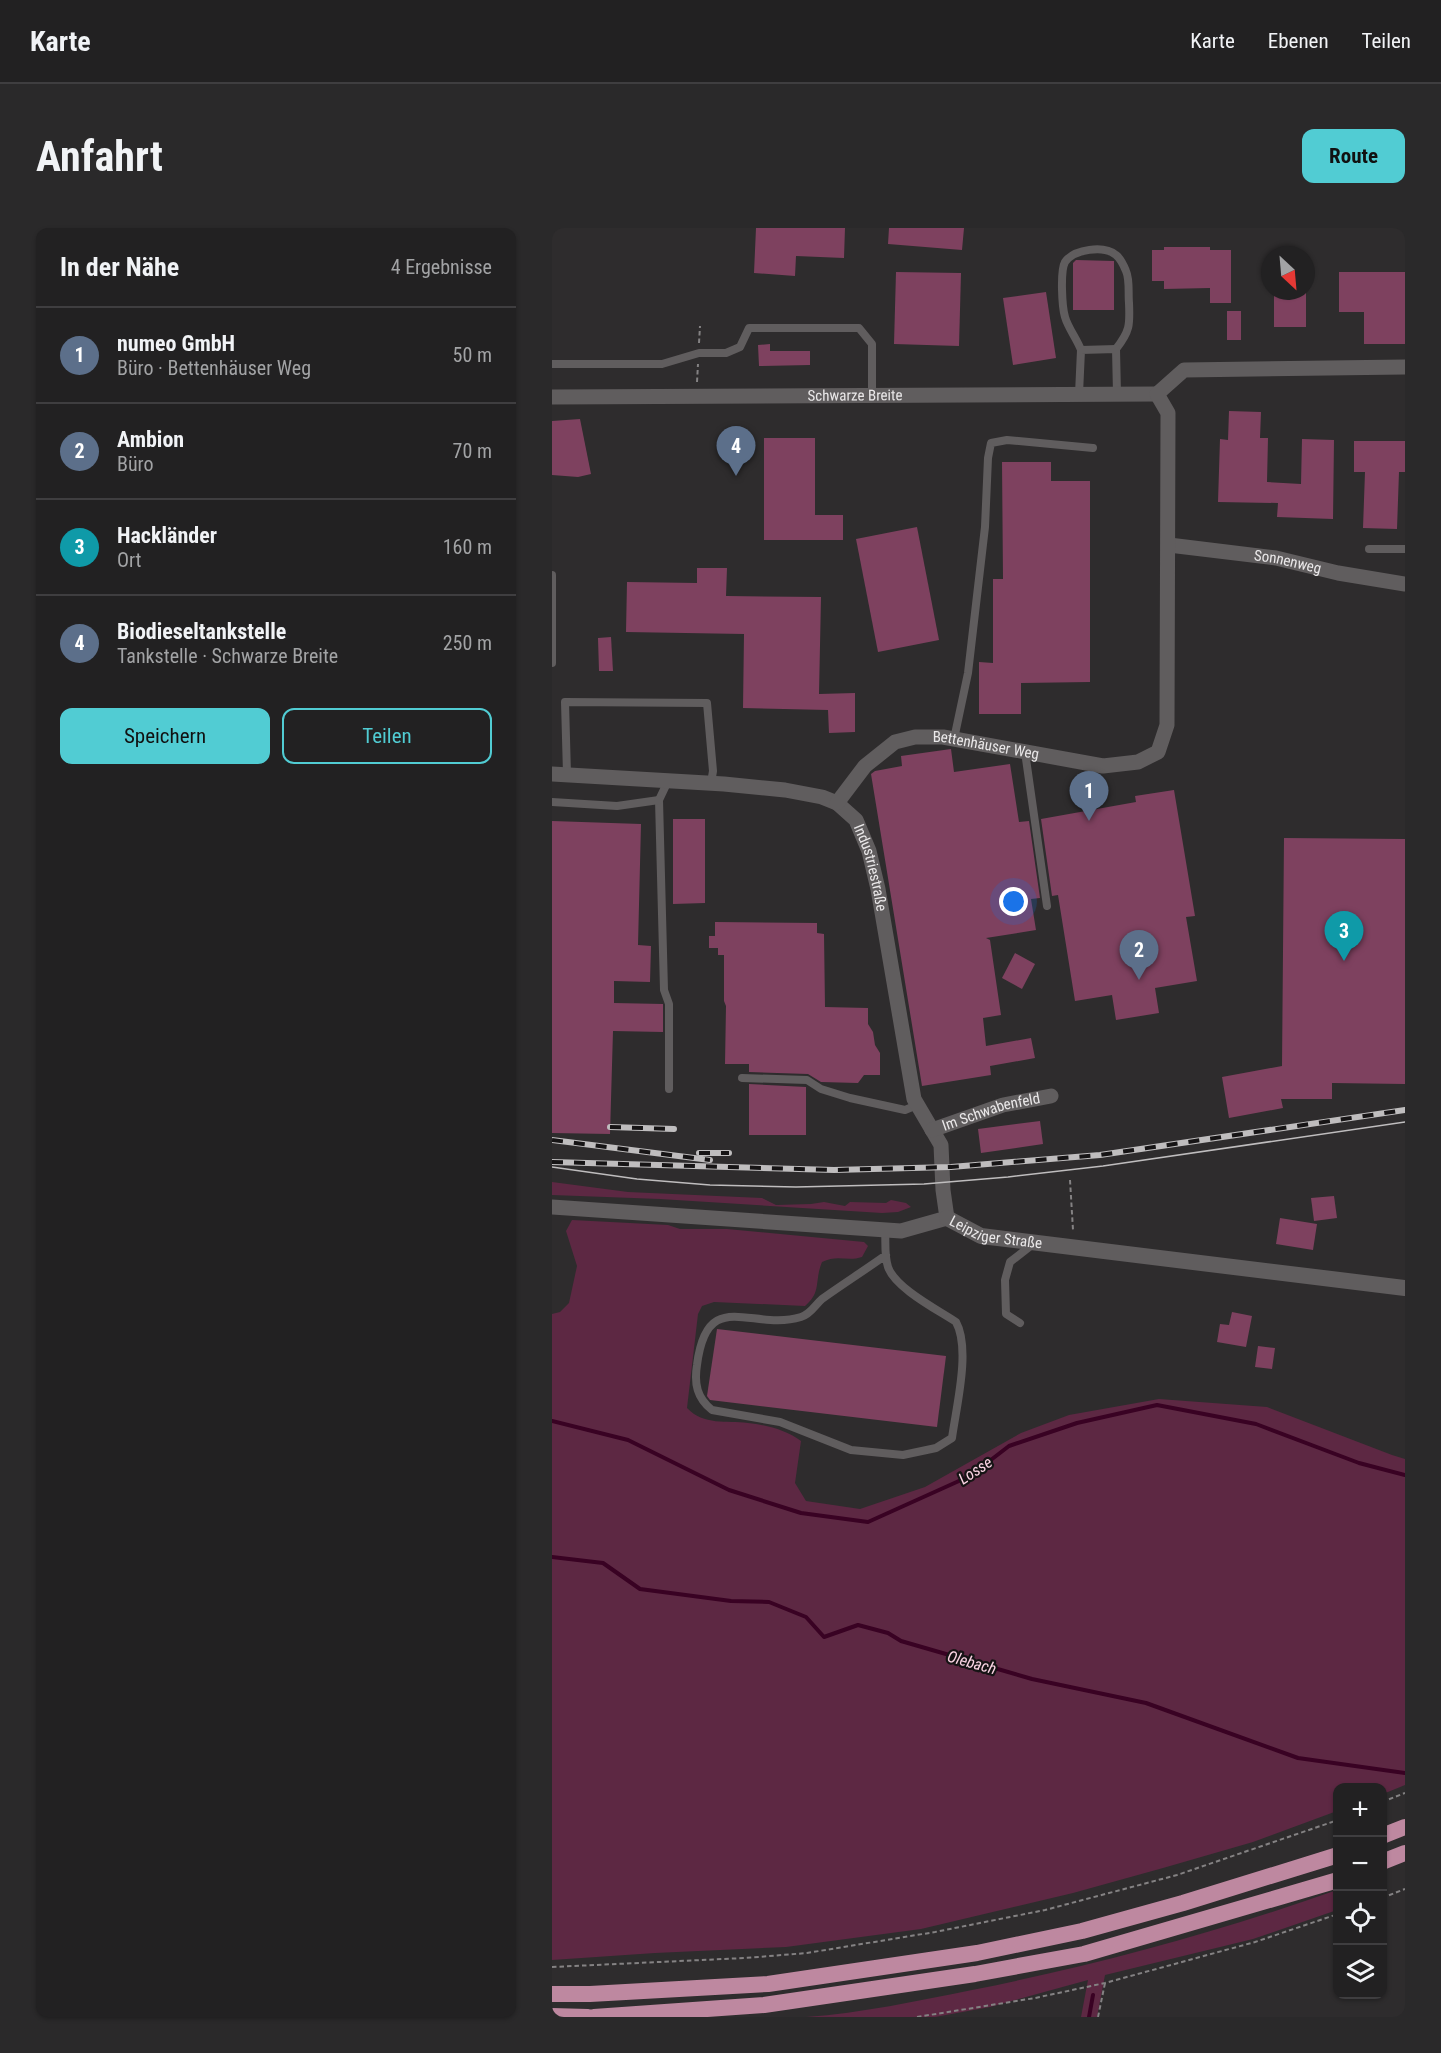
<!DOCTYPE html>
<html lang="de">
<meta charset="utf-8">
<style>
body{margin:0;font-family:"Roboto Condensed",sans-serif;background:#2a292a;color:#f1f3f6}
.controls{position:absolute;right:18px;bottom:18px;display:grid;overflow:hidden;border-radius:12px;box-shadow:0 2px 4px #0004}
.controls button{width:54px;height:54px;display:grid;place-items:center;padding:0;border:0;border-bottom:2px solid #3f3e40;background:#222122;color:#f1f3f6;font:30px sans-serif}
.compass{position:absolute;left:709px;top:18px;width:54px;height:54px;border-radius:50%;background:#222122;box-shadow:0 2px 4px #0004;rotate:154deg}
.you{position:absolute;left:462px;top:674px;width:21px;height:21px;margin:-15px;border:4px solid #fff;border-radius:50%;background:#1a73e8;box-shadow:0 0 0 9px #1a73e833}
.badge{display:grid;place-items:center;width:39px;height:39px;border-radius:50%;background:#51ccd3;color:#fff;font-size:20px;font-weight:700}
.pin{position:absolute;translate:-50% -50px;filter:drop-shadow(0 2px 3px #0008)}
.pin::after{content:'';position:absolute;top:32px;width:21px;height:18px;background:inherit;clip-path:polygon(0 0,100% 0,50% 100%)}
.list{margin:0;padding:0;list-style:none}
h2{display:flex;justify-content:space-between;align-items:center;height:78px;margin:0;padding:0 24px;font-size:26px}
h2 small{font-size:20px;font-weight:400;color:#a2a3a5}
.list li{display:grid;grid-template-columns:39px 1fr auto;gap:18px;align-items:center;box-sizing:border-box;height:96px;padding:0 24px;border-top:2px solid #3f3e40}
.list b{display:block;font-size:22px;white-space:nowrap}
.list p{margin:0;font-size:20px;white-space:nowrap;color:#a2a3a5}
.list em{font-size:20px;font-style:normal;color:#a2a3a5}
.actions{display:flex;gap:12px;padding:18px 24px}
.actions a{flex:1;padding:14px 0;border:2px solid #51ccd3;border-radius:12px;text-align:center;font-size:21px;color:#51ccd3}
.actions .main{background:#51ccd3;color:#111}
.icon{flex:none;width:33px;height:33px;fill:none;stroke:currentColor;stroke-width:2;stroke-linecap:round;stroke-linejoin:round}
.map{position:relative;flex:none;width:853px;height:1789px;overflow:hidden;border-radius:12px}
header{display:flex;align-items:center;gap:36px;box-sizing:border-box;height:84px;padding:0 30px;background:#222122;border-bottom:2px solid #3f3e40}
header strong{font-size:28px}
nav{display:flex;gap:33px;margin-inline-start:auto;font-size:21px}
.intro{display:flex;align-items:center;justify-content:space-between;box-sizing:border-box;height:144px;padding:0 36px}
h1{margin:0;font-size:42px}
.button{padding:15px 27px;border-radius:12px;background:#51ccd3;color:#111;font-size:21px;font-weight:700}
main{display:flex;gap:36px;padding:0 36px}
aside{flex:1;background:#222122;border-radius:12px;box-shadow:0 2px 4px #0004}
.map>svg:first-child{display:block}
</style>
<header>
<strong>Karte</strong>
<nav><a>Karte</a><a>Ebenen</a><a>Teilen</a></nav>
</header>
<div class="intro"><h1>Anfahrt</h1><a class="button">Route</a></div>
<main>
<aside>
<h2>In der Nähe<small>4 Ergebnisse</small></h2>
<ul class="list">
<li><span class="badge" style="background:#5c6f8a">1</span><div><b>numeo GmbH</b><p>Büro · Bettenhäuser Weg</p></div><em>50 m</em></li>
<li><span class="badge" style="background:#5c6f8a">2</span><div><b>Ambion</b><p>Büro</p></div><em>70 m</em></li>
<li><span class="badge" style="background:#0f9aa8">3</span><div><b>Hackländer</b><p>Ort</p></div><em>160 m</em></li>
<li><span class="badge" style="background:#5c6f8a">4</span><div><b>Biodieseltankstelle</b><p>Tankstelle · Schwarze Breite</p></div><em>250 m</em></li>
</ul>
<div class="actions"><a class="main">Speichern</a><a>Teilen</a></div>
</aside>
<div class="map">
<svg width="853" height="1789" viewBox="0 0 853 1789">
<rect width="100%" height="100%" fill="#2e2c2d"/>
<g fill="#5d2843">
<path d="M0 954 76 964 210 970 224 977 259 976 272 974 293 978 298 974 334 975 339 972 354 975 359 979 346 984 330 985 108 971 0 967Z"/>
<path d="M20 992 116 997 128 1001H175L312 1014 316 1018 310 1029C295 1034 286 1026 270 1034 262 1053 270 1064 253 1078L162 1074 150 1078 146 1086 135 1180C152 1198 174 1192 196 1195 215 1197 234 1202 249 1213L243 1255 254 1273 308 1281 373 1259 469 1205 517 1187 607 1171 715 1179 840 1227 853 1231V1557L831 1566 830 1560H786L785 1583 701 1614 611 1640 521 1665 369 1701 234 1719 103 1725 0 1732V1086L8 1084 17 1075 25 1038 14 1003Z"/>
<path d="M785 1662V1682L701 1711 553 1747 545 1789H529L536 1752 438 1779 383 1789H254C310 1785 365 1773 420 1762 545 1737 666 1704 785 1662Z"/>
</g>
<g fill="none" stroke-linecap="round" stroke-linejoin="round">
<g stroke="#390223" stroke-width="4">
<path d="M0 1193 76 1212 177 1262 249 1285 316 1294 418 1248 457 1218 525 1195 605 1177 704 1196 807 1235 853 1247"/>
<path d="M0 1329 51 1335 88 1361 179 1373 217 1374 254 1389 272 1409 306 1397 336 1405 349 1413 480 1451 594 1475 746 1530 853 1545"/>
<path d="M537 1789 541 1767"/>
</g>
</g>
<g fill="#7e415f">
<path d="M204 0H293L292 30 244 28 243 48 202 45Z"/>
<path d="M337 0H412L410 22 336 16Z"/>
<path d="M612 19H658V22H679V75H658V60L612 61V53H600V22H612Z"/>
<path d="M524 32 562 33V82H521V35Z"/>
<path d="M344 44 409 45 407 118 342 116Z"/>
<path d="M787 44H853V116H812V84H787Z"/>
<rect x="722" y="63" width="32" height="36"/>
<path d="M494 64 504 130 461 137 451 70Z"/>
<rect x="675" y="83" width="14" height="29"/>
<path d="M218 116V123H258V137L207 138 206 117Z"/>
<path d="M677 183 709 184 708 210H716L715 254 749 256 750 211 782 212 781 291 725 289 726 275 666 274 668 211 676 212Z"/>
<path d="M28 191 39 246 26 249 0 247V193Z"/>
<path d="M212 210H263V287H291V312H212Z"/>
<path d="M802 213H853V244H847L845 301 811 300 813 244H802Z"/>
<path d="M450 234H499V253H538V454L469 455V486H427V434L441 435V351H451Z"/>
<path d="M365 299 387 412 326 424 304 311Z"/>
<path d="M145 340H175L174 368 269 369 267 466 303 465V504L277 505 276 482 191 480 192 406 74 404 75 354 145 355Z"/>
<path d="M59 409 61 443H47L46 410Z"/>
<path d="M399 521 402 544 458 536 467 594 477 593 488 670 479 671 484 702 434 710 438 712 449 787 431 790 434 818 479 810 483 830 438 838 439 847 370 858 319 546 323 543 350 538 349 528Z"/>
<path d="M622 562 643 688 634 689 645 753 603 760 607 785 564 792 560 767 523 773 506 667 500 668 489 591 584 574 583 568Z"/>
<path d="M121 591H153V675L121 676Z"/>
<path d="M0 593 89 596 86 717 99 718 98 754 62 753V775L111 776V804L61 803 58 906 0 905Z"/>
<path d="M732 610 853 611V856L780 855V871H729L731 880 677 890 670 849 730 838Z"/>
<path d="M163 694 265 695V705L272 706 273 779 316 780V796L321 804 323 817 328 825V847H312L306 855 269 854 256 846 197 844V836H173L174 778 172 773V727H166V720H157V708H163Z"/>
<path d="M463 725 483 736 470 761 450 750Z"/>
<path d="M197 856 254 859V907H197Z"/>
<path d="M488 893 491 916 429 925 426 901Z"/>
<path d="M782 968 785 990 762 993 759 970Z"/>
<path d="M728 990 765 996 761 1022 724 1016Z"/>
<path d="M680 1084 700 1088 694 1119 665 1114 668 1096 677 1097Z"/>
<path d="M165 1101 394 1128 385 1199 158 1172 155 1168Z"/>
<path d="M706 1118 723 1120 720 1141 703 1139Z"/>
</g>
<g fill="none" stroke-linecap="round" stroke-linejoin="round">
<g stroke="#848283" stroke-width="2" stroke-dasharray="4.5 3" stroke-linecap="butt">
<path d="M147 115 148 98"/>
<path d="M145 154 146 136"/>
<path d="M518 952 521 1002"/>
<path d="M830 1574 853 1565"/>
<path d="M830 1670 853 1661"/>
<path d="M0 1739 193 1730 255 1725 383 1704 493 1682 625 1647 786 1592"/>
<path d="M365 1789 483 1770 553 1755 703 1714 786 1686"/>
<path d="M546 1789 553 1755"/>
</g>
<g stroke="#605d5e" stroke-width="8">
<path d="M529 122C525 111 516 100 513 89 510 79 508 43 513 34 522 21 552 17 564 27 568 30 572 38 574 43 578 52 576 65 577 75 578 97 578 103 564 121"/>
<path d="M0 136H110L147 125H174L188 119 197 100H307L320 116V168"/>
<path d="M527 166 529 122 564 121 565 166"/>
<path d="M817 321H853"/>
<path d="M0 347V435"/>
<path d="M402 511 416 445 433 299 436 230 439 215 455 212 541 220"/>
<path d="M473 524 495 678"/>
<path d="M15 546 13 474 155 475 161 543 159 555"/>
<path d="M116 553 107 572 112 762 117 776V861"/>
<path d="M0 574 65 578 107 572"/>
<path d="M190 850 255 852 269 861 298 870 353 882 365 877"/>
<path d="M333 1002C334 1014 332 1027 336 1039 343 1060 386 1082 404 1094 419 1121 404 1180 400 1210L384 1220 351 1227 299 1222 228 1194 160 1182C145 1170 142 1156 145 1137 155 1057 200 1104 249 1089 259 1086 263 1077 270 1071 291 1056 313 1042 334 1027"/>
<path d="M468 1095 454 1086 453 1052 458 1034 481 1016"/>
</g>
<g stroke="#605d5e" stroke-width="15">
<path id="s1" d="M0 169 605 166"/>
<path id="s2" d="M617 317 724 330 786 345 853 356"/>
<path id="s3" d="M0 546 172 556 233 562 270 569 285 575 304 592 317 623 326 661 362 871 389 917 391 962 395 990 349 1003 0 979"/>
<path id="s4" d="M285 575 313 538 343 514 363 509H391L551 538 586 534 606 524 615 497 616 185 605 166 632 142 853 139"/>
<path id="s5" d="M380 902 451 877 499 868"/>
</g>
<path stroke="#605d5e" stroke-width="16" id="s6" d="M395 990 429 1008 853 1060"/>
<g stroke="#be88a0" stroke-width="16">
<path d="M830 1608 853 1599"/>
<path d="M830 1634 853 1625"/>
<path d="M0 1766H38L216 1756 425 1725 530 1703 631 1675 786 1627"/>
<path d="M0 1788 36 1789"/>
<path d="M42 1789 212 1777 423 1746 532 1726 786 1652"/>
</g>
<path stroke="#bfbdbe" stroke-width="1.5" d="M0 939 85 951 158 957 244 959 372 956 456 949 551 938 853 894"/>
<defs>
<g id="rail">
<path d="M58 899 122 901"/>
<path d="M0 912 158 932"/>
<path d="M147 925H177"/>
<path d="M0 934 282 942 399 939 548 927 853 882"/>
</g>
</defs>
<use href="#rail" stroke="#bfbdbe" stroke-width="6"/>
<use href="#rail" stroke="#161415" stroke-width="4" stroke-dasharray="11" stroke-linecap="butt"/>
</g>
<g text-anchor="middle" stroke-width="4.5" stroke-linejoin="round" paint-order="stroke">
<g font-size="15" fill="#eae8e9" stroke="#161415">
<text dy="5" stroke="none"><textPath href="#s1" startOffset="303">Schwarze Breite</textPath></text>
<text dy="5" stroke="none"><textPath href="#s2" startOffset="120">Sonnenweg</textPath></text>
<text dy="5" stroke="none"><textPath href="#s4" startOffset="177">Bettenhäuser Weg</textPath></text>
<text dy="5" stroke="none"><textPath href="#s3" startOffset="363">Industriestraße</textPath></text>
<text dy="5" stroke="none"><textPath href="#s5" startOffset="62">Im Schwabenfeld</textPath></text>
<text dy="5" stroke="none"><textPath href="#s6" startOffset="52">Leipziger Straße</textPath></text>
</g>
<g font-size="16" font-style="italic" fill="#fcd5e5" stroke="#161415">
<text transform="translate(423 1242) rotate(-33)" y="6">Losse</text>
<text transform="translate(420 1434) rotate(16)" y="6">Olebach</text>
</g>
</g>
</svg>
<div class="controls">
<button>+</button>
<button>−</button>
<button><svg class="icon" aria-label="locate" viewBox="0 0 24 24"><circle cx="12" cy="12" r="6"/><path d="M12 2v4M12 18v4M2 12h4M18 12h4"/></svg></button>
<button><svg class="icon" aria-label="layers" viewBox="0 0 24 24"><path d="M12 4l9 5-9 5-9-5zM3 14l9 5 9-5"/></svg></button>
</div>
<svg class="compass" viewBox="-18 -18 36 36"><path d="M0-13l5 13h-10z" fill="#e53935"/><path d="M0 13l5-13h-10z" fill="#a2a3a5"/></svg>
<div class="you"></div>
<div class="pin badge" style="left:537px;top:593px;background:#5c6f8a">1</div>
<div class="pin badge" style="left:587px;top:752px;background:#5c6f8a">2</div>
<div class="pin badge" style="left:792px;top:733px;background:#0f9aa8">3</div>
<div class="pin badge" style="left:184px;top:248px;background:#5c6f8a">4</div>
</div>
</main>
